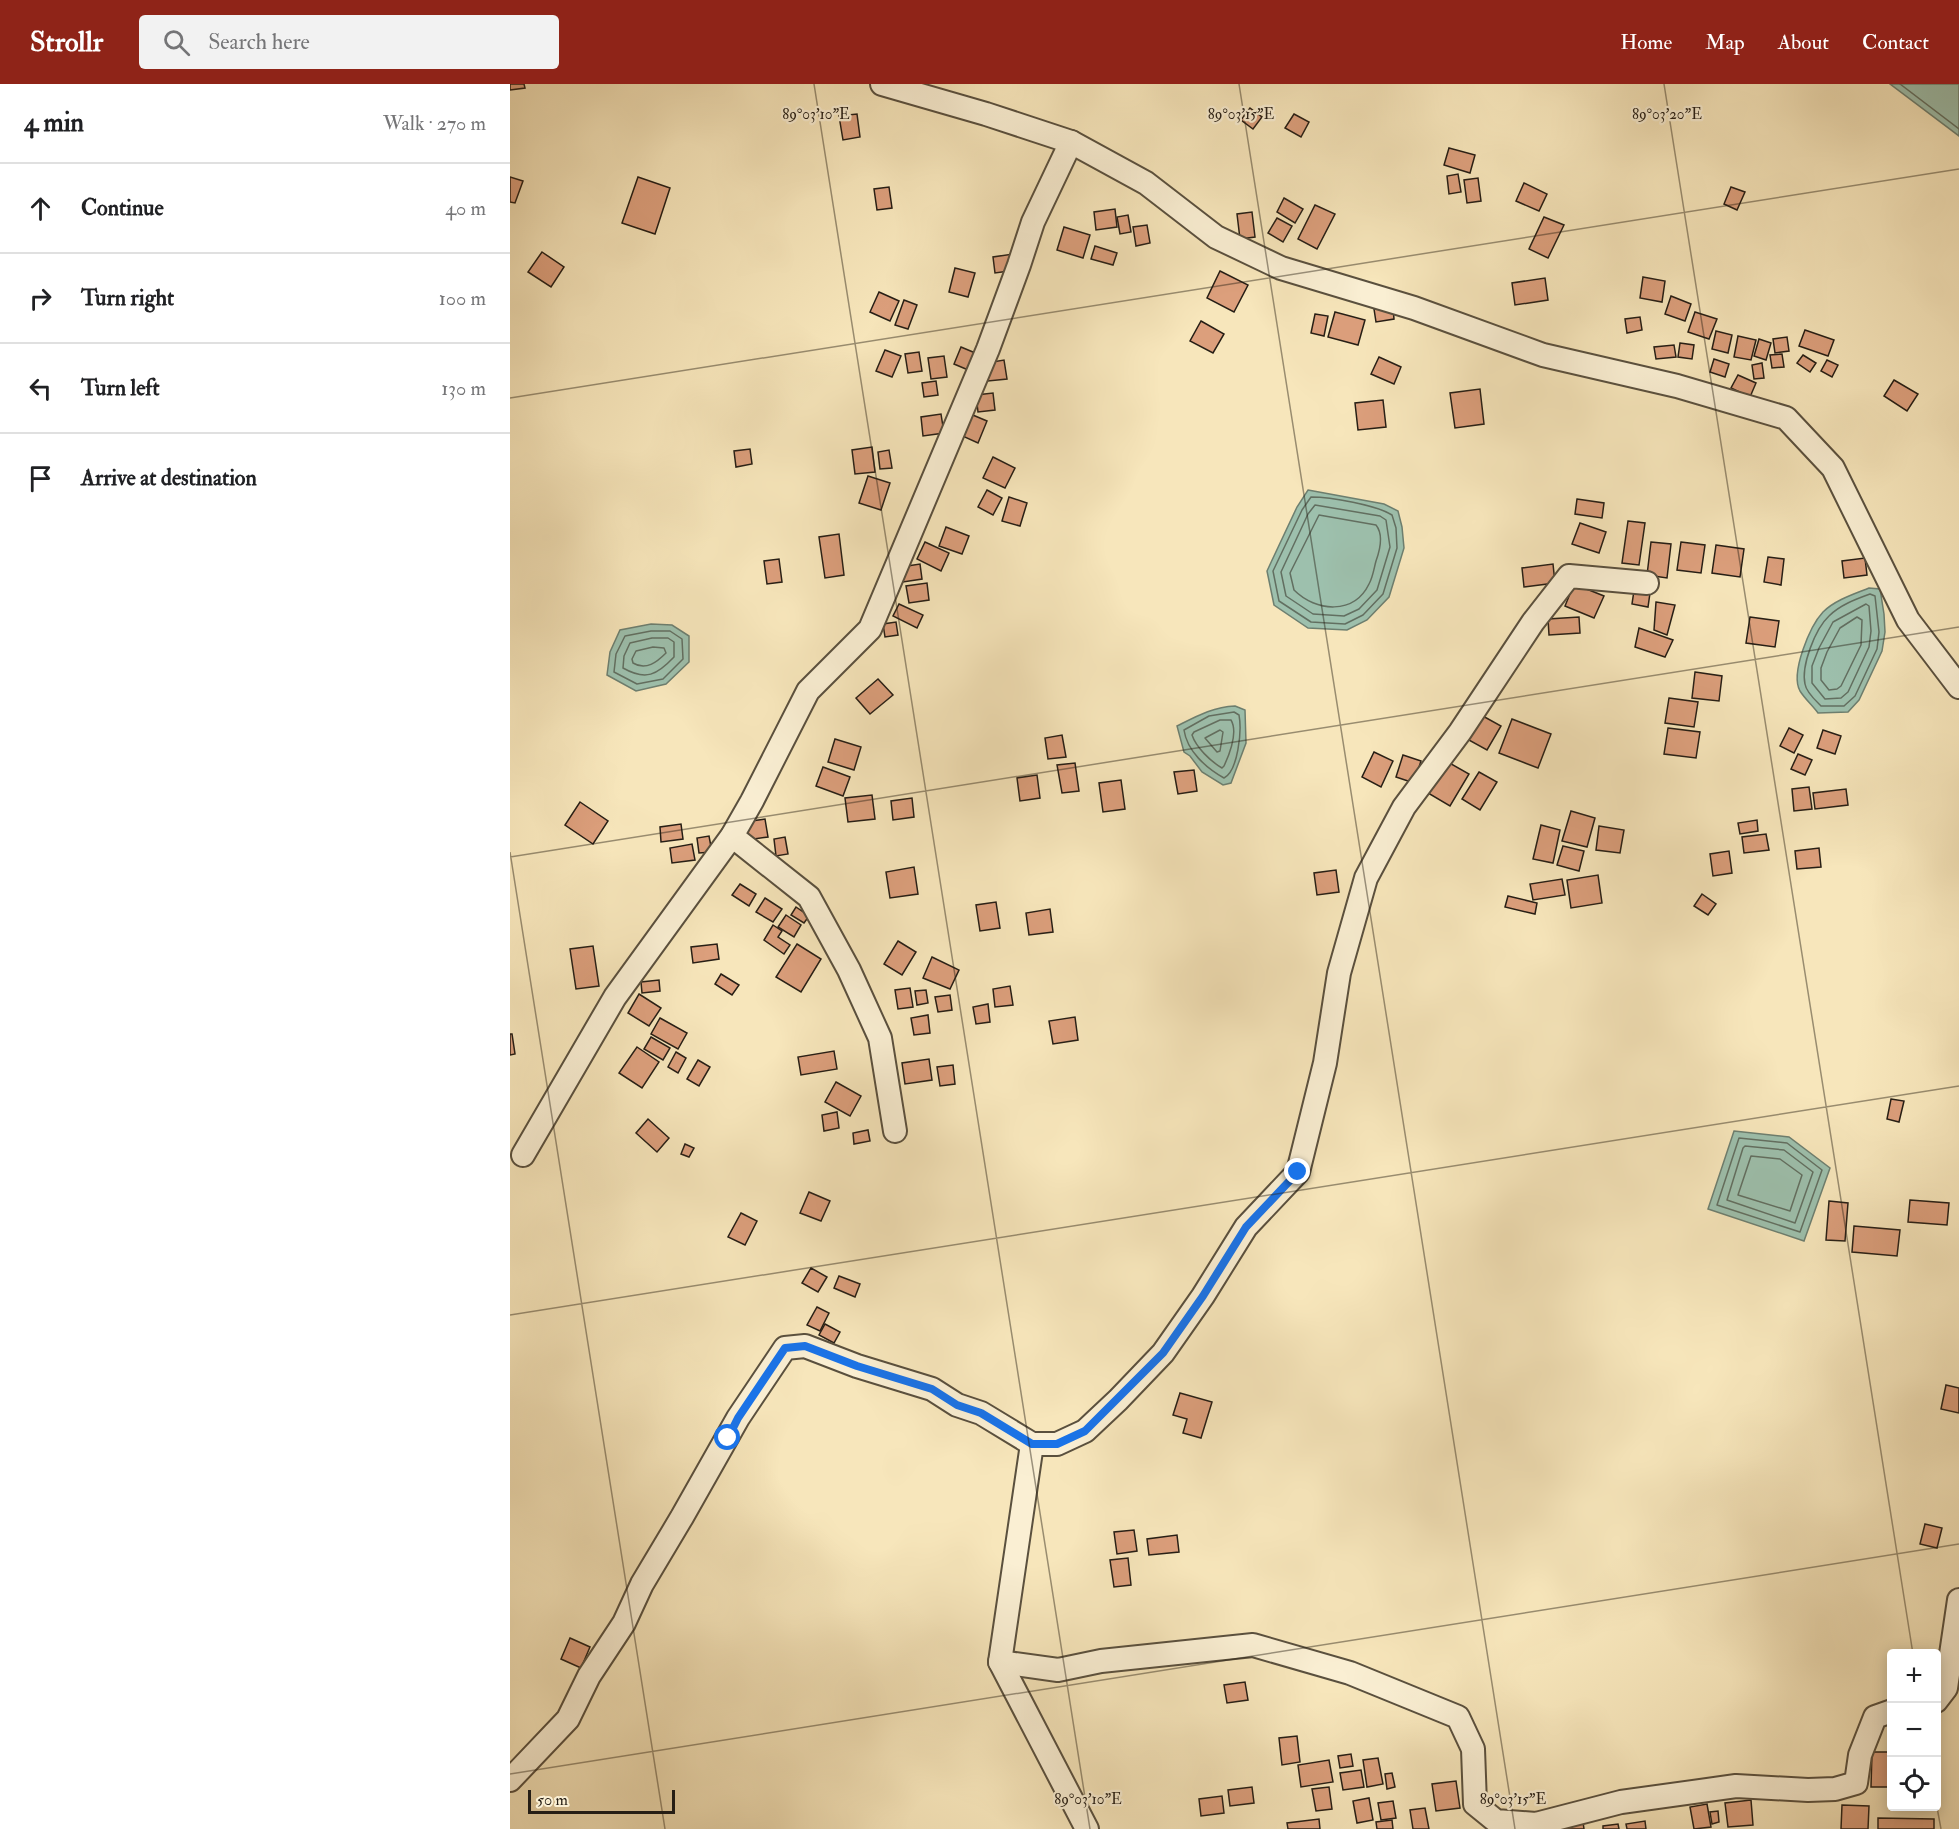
<!DOCTYPE html>
<meta charset="utf-8">
<style>
body{margin:0;font-family:"IM FELL Double Pica",serif;background:#f2f2f2;color:#202124}
.controls{position:absolute;right:18px;bottom:18px;display:grid;overflow:hidden;border-radius:6px;box-shadow:0 3px 15px #0003}
.controls button{width:54px;height:54px;display:grid;place-items:center;padding:0;border:0;border-bottom:2px solid #e0e0e0;background:#fff;color:#202124;font:30px sans-serif}
.scale{position:absolute;left:18px;bottom:15px;width:147px;box-sizing:border-box;padding-left:6px;border:3px solid #261e15;border-top:0;font-size:16px;line-height:21px;white-space:nowrap;color:#261e15;-webkit-text-stroke:4px #faefd3;paint-order:stroke}
.stop{position:absolute;width:18px;height:18px;margin:-14px;border:4px solid #1a73e8;border-radius:50%;background:#fff}
.stop.end{background:#1a73e8;border-color:#fff;box-shadow:0 2px 6px #0008}
.list{margin:0;padding:0;list-style:none}
h2{display:flex;justify-content:space-between;align-items:center;height:78px;margin:0;padding:0 24px;font-size:26px}
h2 small{font-size:20px;font-weight:400;color:#757577}
.list li{display:grid;grid-template-columns:39px 1fr auto;gap:18px;align-items:center;box-sizing:border-box;height:90px;padding:0 24px;border-top:2px solid #e0e0e0}
.list b{display:block;font-size:22px;white-space:nowrap}
.list em{font-size:20px;font-style:normal;color:#757577}
.icon{flex:none;width:33px;height:33px;fill:none;stroke:currentColor;stroke-width:2;stroke-linecap:round;stroke-linejoin:round}
.map{position:relative;flex:none;width:1449px;height:1745px;overflow:hidden}
header{display:flex;align-items:center;gap:36px;box-sizing:border-box;height:84px;padding:0 30px;background:#8f2418;color:#fff}
header strong{font-size:28px}
nav{display:flex;gap:33px;margin-inline-start:auto;font-size:21px}
.search{width:420px;height:54px;background:#f2f2f2;display:flex;align-items:center;gap:15px;box-sizing:border-box;padding:0 21px;border-radius:6px;color:#757577;font-size:22px}
main{display:flex}
aside{flex:1;background:#fff}
.map>svg:first-child{display:block}
</style>
<header>
<strong>Strollr</strong>
<div class="search"><svg class="icon" aria-label="search" viewBox="0 0 24 24"><circle cx="10" cy="10" r="6"/><path d="M15 15l6 6"/></svg>Search here</div>
<nav><a>Home</a><a>Map</a><a>About</a><a>Contact</a></nav>
</header>
<main>
<aside>
<h2>4 min<small>Walk · 270 m</small></h2>
<ul class="list">
<li><svg class="icon" aria-label="ahead" viewBox="0 0 24 24"><path d="M12 20V5M6 11l6-6 6 6"/></svg><div><b>Continue</b></div><em>40 m</em></li>
<li><svg class="icon" aria-label="right" viewBox="0 0 24 24"><path d="M7 20v-9h11M14 6l5 5-5 5"/></svg><div><b>Turn right</b></div><em>100 m</em></li>
<li><svg class="icon" aria-label="left" viewBox="0 0 24 24"><path d="M17 20v-9H6M10 6l-5 5 5 5"/></svg><div><b>Turn left</b></div><em>130 m</em></li>
<li><svg class="icon" aria-label="arrive" viewBox="0 0 24 24"><path d="M6 21V4h12l-3 4 3 4H6"/></svg><div><b>Arrive at destination</b></div></li>
</ul>
</aside>
<div class="map">
<svg width="1449" height="1745" viewBox="0 0 1449 1745">
<rect width="100%" height="100%" fill="#f7e6bb"/>
<filter id="stains"><feTurbulence type="fractalNoise" baseFrequency=".00333" numOctaves="4"/><feColorMatrix values="0 0 0 0 .2 0 0 0 0 .09 0 0 0 0 .02 0 0 0 .5 -.17"/></filter>
<radialGradient id="worn" r=".72"><stop offset=".6" stop-color="#630" stop-opacity="0"/><stop offset="1" stop-color="#630" stop-opacity=".3"/></radialGradient>
<g fill="#9dc0ad" stroke="#6d7f70" stroke-width="1.5">
<path d="M1380 0H1449V52Z"/>
<path d="M798 406 874 420 888 427 892 443 894 464 879 513 857 536 837 546 798 544 764 521 757 487 787 423Z"/>
<path d="M1359 504 1370 505 1374 530 1375 548 1372 567 1349 616 1338 628 1308 629C1303 622 1295 615 1290 607 1280 589 1300 542 1313 528 1325 516 1344 510 1359 504Z"/>
<path d="M141 540 162 541 179 552V578L156 600 126 607 97 591 100 568 110 546Z"/>
<path d="M725 622 735 626 736 659 721 699 713 701 692 688 680 672 674 668 667 642C687 632 703 623 725 622Z"/>
<path d="M1224 1047 1279 1053 1320 1084 1294 1157 1198 1125Z"/>
</g>
<g fill="none" stroke-linecap="round" stroke-linejoin="round">
<g stroke="#626f61" stroke-width="1.5">
<path d="M1390 0 1449 45"/>
<path d="M801 413C821 413 866 421 882 431L886 444 887 464 873 510 853 531 835 540 801 538 769 517 763 487 792 426Z"/>
<path d="M805 421 870 432 876 436 880 463 867 506 849 525 834 532 803 530 776 512 771 488 798 430Z"/>
<path d="M809 431 866 441C874 451 870 466 866 477 864 484 863 493 859 500 844 531 806 528 784 506L780 489Z"/>
<path d="M1360 510 1365 512 1369 548 1367 565 1345 612 1334 622H1311C1306 617 1296 608 1295 600 1291 582 1305 545 1319 532 1330 521 1346 515 1360 510Z"/>
<path d="M1356 520 1359 522 1361 547 1359 563 1338 608 1331 614 1315 615 1302 599V582L1309 564 1323 538Z"/>
<path d="M1347 533 1352 536 1351 561 1331 602 1327 605 1319 606 1311 596V584L1317 568 1330 544Z"/>
<path d="M141 547H160L172 555 173 575 153 595 127 600 104 588 106 570 115 552Z"/>
<path d="M142 554H158L164 558V573C147 591 136 597 113 584L114 572 120 559Z"/>
<path d="M143 563 154 564 156 569C147 578 136 587 123 579L122 575 126 567Z"/>
<path d="M724 628 729 631C732 647 728 687 714 694 696 684 677 667 674 646L699 632Z"/>
<path d="M710 636H721C728 648 720 669 714 682L712 684C700 677 686 663 682 651L684 648Z"/>
<path d="M710 646 713 648 710 667 707 668 695 654Z"/>
<path d="M1229 1054 1277 1059 1312 1086 1290 1148 1207 1121Z"/>
<path d="M1235 1062 1274 1066 1303 1088 1285 1139 1217 1116 1233 1064Z"/>
<path d="M1241 1072 1270 1075 1292 1091 1280 1127 1228 1111Z"/>
</g>
</g>
<g fill="#dc9f7c" stroke="#261e15" stroke-width="1.5">
<path d="M0 0H14L15 4 0 6Z"/>
<path d="M740 24 752 33 743 45 731 36Z"/>
<path d="M347 30 350 53 333 56 329 32Z"/>
<path d="M784 30 799 38 791 53 775 44Z"/>
<path d="M939 64 965 71 960 89 934 81Z"/>
<path d="M948 90 951 108 939 110 937 92Z"/>
<path d="M0 93 13 97 5 119 0 118Z"/>
<path d="M128 93 160 104 145 150 112 139Z"/>
<path d="M968 94 971 117 957 119 954 96Z"/>
<path d="M1014 99 1037 110 1029 127 1006 117Z"/>
<path d="M379 103 382 124 367 126 364 105Z"/>
<path d="M1221 103 1235 108 1227 126 1214 120Z"/>
<path d="M774 114 793 125 785 139 767 128Z"/>
<path d="M805 121 825 130 807 165 788 155Z"/>
<path d="M605 125 607 143 586 146 584 128Z"/>
<path d="M742 128 745 153 730 155 727 130Z"/>
<path d="M618 131 621 148 610 150 607 133Z"/>
<path d="M1034 133 1054 141 1038 174 1019 165Z"/>
<path d="M767 134 782 142 773 158 758 149Z"/>
<path d="M637 141 640 159 626 162 623 143Z"/>
<path d="M554 143 580 151 573 174 547 166Z"/>
<path d="M585 162 607 169 603 181 581 175Z"/>
<path d="M32 168 54 183 41 203 18 188Z"/>
<path d="M503 170 506 186 485 189 483 173Z"/>
<path d="M445 184 465 189 458 213 439 208Z"/>
<path d="M710 187 738 201 724 228 697 214Z"/>
<path d="M1133 193 1155 197 1152 218 1130 214Z"/>
<path d="M1035 194 1038 216 1005 221 1002 199Z"/>
<path d="M369 208 389 217 380 237 360 228Z"/>
<path d="M1161 212 1181 220 1175 237 1155 230Z"/>
<path d="M394 216 407 221 398 245 385 241Z"/>
<path d="M883 223 884 235 866 238 864 225Z"/>
<path d="M825 228 855 236 848 261 818 253Z"/>
<path d="M1185 228 1207 235 1199 255 1178 248Z"/>
<path d="M805 230 818 232 814 252 801 249Z"/>
<path d="M1130 233 1132 246 1117 249 1115 235Z"/>
<path d="M691 237 714 250 703 269 680 257Z"/>
<path d="M1295 246 1324 256 1318 272 1289 262Z"/>
<path d="M1206 247 1222 251 1218 269 1202 265Z"/>
<path d="M1228 252 1246 256 1241 276 1224 273Z"/>
<path d="M1277 253 1279 267 1265 269 1263 255Z"/>
<path d="M1249 255 1261 259 1256 276 1244 272Z"/>
<path d="M1170 259 1184 261 1182 275 1168 273Z"/>
<path d="M1164 261 1166 273 1146 275 1144 263Z"/>
<path d="M451 263 470 271 463 288 444 280Z"/>
<path d="M375 266 391 272 382 293 366 287Z"/>
<path d="M409 268 412 287 398 289 395 270Z"/>
<path d="M1272 270 1274 283 1262 284 1260 271Z"/>
<path d="M1293 271 1306 279 1300 288 1287 279Z"/>
<path d="M434 272 437 293 421 295 418 274Z"/>
<path d="M869 273 891 283 884 300 861 290Z"/>
<path d="M1204 275 1219 280 1215 293 1200 288Z"/>
<path d="M494 276 497 295 478 297 476 279Z"/>
<path d="M1317 276 1328 281 1322 293 1311 287Z"/>
<path d="M1252 279 1254 294 1244 295 1242 281Z"/>
<path d="M1228 291 1246 299 1240 313 1221 304Z"/>
<path d="M1384 296 1408 310 1397 327 1374 312Z"/>
<path d="M426 297 428 311 414 313 412 299Z"/>
<path d="M970 305 974 340 945 344 940 309Z"/>
<path d="M483 309 485 326 468 328 466 311Z"/>
<path d="M873 316 876 343 848 346 845 319Z"/>
<path d="M458 329 477 337 468 359 448 350Z"/>
<path d="M431 330 434 349 413 352 411 333Z"/>
<path d="M362 363 365 388 345 390 342 366Z"/>
<path d="M240 365 242 380 226 383 224 367Z"/>
<path d="M379 366 382 384 370 385 368 368Z"/>
<path d="M483 373 505 384 495 404 473 394Z"/>
<path d="M358 392 380 399 371 426 349 419Z"/>
<path d="M477 406 492 414 483 431 468 423Z"/>
<path d="M499 413 517 419 510 442 492 437Z"/>
<path d="M1067 415 1094 419 1092 434 1065 430Z"/>
<path d="M1118 437 1135 439 1129 481 1112 479Z"/>
<path d="M1070 439 1096 448 1089 469 1062 460Z"/>
<path d="M436 443 459 452 452 470 429 462Z"/>
<path d="M329 450 334 491 315 494 309 453Z"/>
<path d="M415 458 439 469 431 487 407 475Z"/>
<path d="M1141 458 1161 460 1157 494 1137 491Z"/>
<path d="M1171 458 1195 461 1191 489 1167 486Z"/>
<path d="M1206 461 1234 465 1230 493 1202 489Z"/>
<path d="M1258 473 1274 475 1271 501 1254 498Z"/>
<path d="M1355 474 1357 491 1334 494 1332 477Z"/>
<path d="M269 475 272 498 257 500 254 477Z"/>
<path d="M410 480 412 495 393 498 391 483Z"/>
<path d="M1043 480 1045 499 1014 503 1012 484Z"/>
<path d="M417 499 419 516 399 519 396 502Z"/>
<path d="M1064 500 1094 512 1084 534 1055 522Z"/>
<path d="M1125 500 1141 502 1138 523 1122 520Z"/>
<path d="M1146 518 1165 521 1157 551 1144 546Z"/>
<path d="M389 520 413 531 407 544 383 532Z"/>
<path d="M1069 533 1070 549 1039 551 1038 535Z"/>
<path d="M1240 533 1269 537 1265 563 1236 559Z"/>
<path d="M386 538 388 551 375 553 373 540Z"/>
<path d="M1129 544 1163 556 1155 573 1125 563Z"/>
<path d="M1185 588 1212 592 1209 617 1182 614Z"/>
<path d="M368 595 383 611 360 630 346 614Z"/>
<path d="M1159 614 1188 618 1184 643 1155 639Z"/>
<path d="M971 631 991 642 977 666 957 655Z"/>
<path d="M1002 635 1041 650 1028 684 989 669Z"/>
<path d="M1158 644 1190 648 1186 674 1154 670Z"/>
<path d="M1279 644 1293 651 1284 669 1270 662Z"/>
<path d="M1313 646 1331 652 1325 670 1307 664Z"/>
<path d="M552 651 556 673 538 675 535 654Z"/>
<path d="M325 655 351 663 344 686 318 678Z"/>
<path d="M864 668 883 677 871 703 852 693Z"/>
<path d="M1288 670 1302 676 1295 691 1281 685Z"/>
<path d="M893 671 911 677 904 699 886 693Z"/>
<path d="M936 677 959 690 940 722 918 709Z"/>
<path d="M565 679 569 707 552 709 547 681Z"/>
<path d="M313 683 340 693 333 712 306 702Z"/>
<path d="M684 686 687 707 668 710 664 688Z"/>
<path d="M969 688 987 698 970 726 952 715Z"/>
<path d="M527 691 530 714 510 717 507 694Z"/>
<path d="M611 696 615 725 593 728 589 699Z"/>
<path d="M1299 703 1302 725 1284 727 1282 705Z"/>
<path d="M1336 705 1338 721 1305 725 1303 709Z"/>
<path d="M362 711 365 735 338 738 335 714Z"/>
<path d="M402 714 404 733 383 736 381 717Z"/>
<path d="M70 718 98 737 83 760 55 741Z"/>
<path d="M1061 727 1085 734 1077 763 1052 757Z"/>
<path d="M255 735 258 753 237 756 234 738Z"/>
<path d="M1247 736 1248 747 1230 750 1228 739Z"/>
<path d="M171 740 173 755 151 758 150 743Z"/>
<path d="M1031 741 1050 746 1043 779 1023 775Z"/>
<path d="M1089 742 1114 746 1110 769 1086 766Z"/>
<path d="M1256 750 1259 766 1234 769 1232 753Z"/>
<path d="M199 752 202 768 189 769 187 754Z"/>
<path d="M275 753 278 770 266 772 264 755Z"/>
<path d="M182 760 185 776 162 779 160 764Z"/>
<path d="M1053 762 1074 767 1069 787 1047 781Z"/>
<path d="M1309 764 1311 783 1287 785 1285 767Z"/>
<path d="M1219 767 1222 789 1203 792 1200 770Z"/>
<path d="M404 783 408 810 380 814 376 788Z"/>
<path d="M826 786 829 808 807 811 804 789Z"/>
<path d="M1088 791 1092 819 1061 824 1057 796Z"/>
<path d="M1052 795 1055 811 1023 816 1020 800Z"/>
<path d="M230 800 246 810 239 822 222 811Z"/>
<path d="M1192 810 1206 820 1198 831 1184 822Z"/>
<path d="M998 812 1027 819 1025 830 995 823Z"/>
<path d="M255 814 272 825 263 838 246 828Z"/>
<path d="M486 818 490 844 470 847 466 821Z"/>
<path d="M286 823 299 832 294 839 281 831Z"/>
<path d="M540 825 543 848 519 851 516 829Z"/>
<path d="M276 831 291 841 284 853 268 843Z"/>
<path d="M263 841 272 847 268 853 280 861 274 870 254 856Z"/>
<path d="M388 857 406 868 392 891 374 880Z"/>
<path d="M207 860 209 875 183 879 181 863Z"/>
<path d="M287 860 311 875 291 908 266 893Z"/>
<path d="M83 862 89 902 66 905 60 865Z"/>
<path d="M422 873 449 886 440 905 413 894Z"/>
<path d="M211 890 229 901 222 911 205 900Z"/>
<path d="M149 896 150 907 132 909 131 898Z"/>
<path d="M500 902 503 921 485 923 483 905Z"/>
<path d="M400 904 403 923 388 925 385 906Z"/>
<path d="M416 906 418 919 407 921 405 907Z"/>
<path d="M129 910 151 924 139 942 118 929Z"/>
<path d="M440 911 442 926 428 928 425 913Z"/>
<path d="M478 920 480 938 466 940 463 923Z"/>
<path d="M418 931 420 949 404 951 401 934Z"/>
<path d="M565 933 568 956 543 960 539 937Z"/>
<path d="M150 934 177 949 168 965 141 950Z"/>
<path d="M0 950H2L5 970 0 971Z"/>
<path d="M141 953 160 964 153 976 134 965Z"/>
<path d="M127 963 149 978 132 1004 109 989Z"/>
<path d="M324 967 327 985 291 991 288 973Z"/>
<path d="M166 968 176 974 168 989 158 983Z"/>
<path d="M419 975 422 996 395 1000 392 979Z"/>
<path d="M188 976 200 983 189 1002 177 995Z"/>
<path d="M443 981 445 1000 430 1002 427 983Z"/>
<path d="M326 998 351 1012 340 1032 315 1018Z"/>
<path d="M1381 1015 1394 1017 1389 1038 1377 1035Z"/>
<path d="M327 1028 329 1044 314 1047 312 1031Z"/>
<path d="M138 1035 159 1054 147 1068 126 1049Z"/>
<path d="M358 1046 360 1057 344 1060 343 1049Z"/>
<path d="M175 1060 184 1064 179 1073 171 1070Z"/>
<path d="M299 1108 320 1117 311 1137 290 1129Z"/>
<path d="M1400 1116 1439 1119 1437 1141 1398 1138Z"/>
<path d="M1319 1117 1338 1119 1335 1157 1316 1156Z"/>
<path d="M231 1129 247 1137 235 1161 218 1153Z"/>
<path d="M1344 1142 1390 1146 1387 1172 1342 1168Z"/>
<path d="M301 1184 317 1193 308 1208 292 1199Z"/>
<path d="M329 1192 350 1200 345 1213 324 1204Z"/>
<path d="M307 1223 319 1229 310 1247 297 1241Z"/>
<path d="M315 1240 330 1248 324 1259 309 1251Z"/>
<path d="M1436 1301 1449 1304V1329L1431 1325Z"/>
<path d="M670 1309 702 1318 691 1354 673 1349 677 1335 663 1331Z"/>
<path d="M1415 1440 1432 1444 1427 1464 1410 1460Z"/>
<path d="M624 1446 627 1467 607 1470 604 1448Z"/>
<path d="M667 1451 669 1468 639 1471 637 1455Z"/>
<path d="M618 1474 621 1501 604 1503 600 1476Z"/>
<path d="M60 1554 80 1563 71 1584 51 1575Z"/>
<path d="M735 1598 738 1616 717 1619 714 1601Z"/>
<path d="M787 1652 790 1678 772 1681 769 1654Z"/>
<path d="M1362 1668H1382V1703H1361Z"/>
<path d="M841 1670 843 1682 830 1684 828 1672Z"/>
<path d="M868 1674 873 1700 857 1703 853 1676Z"/>
<path d="M1426 1674H1430V1700L1426 1699Z"/>
<path d="M819 1676 823 1698 791 1703 788 1681Z"/>
<path d="M851 1686 854 1703 833 1706 830 1689Z"/>
<path d="M882 1689 885 1703 877 1705 875 1690Z"/>
<path d="M946 1697 950 1724 926 1727 922 1700Z"/>
<path d="M742 1703 744 1719 720 1722 718 1706Z"/>
<path d="M819 1703 822 1725 806 1727 802 1705Z"/>
<path d="M712 1712 714 1729 691 1732 689 1715Z"/>
<path d="M859 1714 863 1736 847 1739 843 1717Z"/>
<path d="M1241 1716 1243 1741 1218 1743 1215 1719Z"/>
<path d="M883 1717 886 1734 871 1736 868 1719Z"/>
<path d="M1197 1720 1201 1743 1184 1745 1180 1723Z"/>
<path d="M1332 1721 1359 1722 1358 1745H1331Z"/>
<path d="M915 1724 919 1745H903L900 1726Z"/>
<path d="M1208 1727 1209 1738 1202 1740 1200 1728Z"/>
<path d="M1368 1734 1424 1735V1745H1368Z"/>
<path d="M809 1735 810 1745H778L777 1739Z"/>
<path d="M882 1736 883 1745H867L866 1738Z"/>
<path d="M1135 1737 1136 1745H1117L1116 1740Z"/>
<path d="M1073 1738 1074 1745H1047Z"/>
<path d="M1108 1740 1109 1745H1093V1742Z"/>
</g>
<g fill="none" stroke-linecap="round" stroke-linejoin="round">
<defs>
<g id="minor">
<path d="M372 0 476 30 561 58 636 99 706 153 771 184 904 224 1033 271 1167 302 1276 334 1323 384 1398 536 1449 603"/>
<path d="M222 752 299 813 339 886 370 954 385 1047"/>
<path d="M13 1071 105 913 222 752 242 717 298 607 360 545 478 265 509 181 523 138 561 58"/>
<path d="M522 1360 490 1578 577 1745"/>
<path d="M490 1578 548 1586 591 1577 743 1561 840 1589 948 1633 963 1665 965 1720 986 1737 1026 1740 1111 1718 1226 1702 1298 1706 1325 1705 1346 1699 1350 1671 1365 1633 1382 1627"/>
<path d="M1426 1617 1436 1604 1449 1516"/>
<path d="M0 1696 58 1635 79 1592 114 1539 132 1500 172 1433 228 1334 275 1264 295 1262 347 1282 422 1305 447 1321 471 1329 522 1360H547L575 1347 608 1316 653 1269 693 1212 736 1143 788 1088 815 979 829 889 856 794 894 723 950 648 1023 538 1059 492 1137 499"/>
</g>
</defs>
<use href="#minor" stroke="#5a503e" stroke-width="26"/>
<use href="#minor" stroke="#faefd3" stroke-width="22"/>
</g>
<g fill="none" stroke-linecap="round" stroke-linejoin="round">
<path stroke="#1a73e8" stroke-width="8" d="M218 1354 228 1334 275 1264 295 1262 347 1282 422 1305 447 1321 471 1329 522 1360H547L575 1347 653 1269 693 1212 736 1143 788 1088"/>
</g>
<path fill="none" stroke="#261e15" stroke-width="1.5" stroke-opacity="0.45" d="M304 0 580 1745M729 0 1005 1745M1154 0 1403 1570M0 314 1449 85M0 768 155 1745M0 773 1449 543M0 1231 1449 1002M0 1690 1449 1460M1426 1718 1431 1745"/>
<g font-size="15" text-anchor="middle" fill="#261e15" stroke="#faefd3" stroke-width="4.5" stroke-linejoin="round" paint-order="stroke">
<text x="306" y="35">89°03'10"E</text>
<text x="731" y="35">89°03'15"E</text>
<text x="1157" y="35">89°03'20"E</text>
<text x="578" y="1720">89°03'10"E</text>
<text x="1003" y="1720">89°03'15"E</text>
</g>
<rect width="100%" height="100%" filter="url(#stains)"/>
<rect width="100%" height="100%" fill="url(#worn)"/>
</svg>
<div class="controls">
<button>+</button>
<button>−</button>
<button><svg class="icon" aria-label="locate" viewBox="0 0 24 24"><circle cx="12" cy="12" r="6"/><path d="M12 2v4M12 18v4M2 12h4M18 12h4"/></svg></button>
</div>
<div class="scale">50 m</div>
<div class="stop" style="left:218px;top:1354px"></div>
<div class="stop end" style="left:788px;top:1088px"></div>
</div>
</main>
